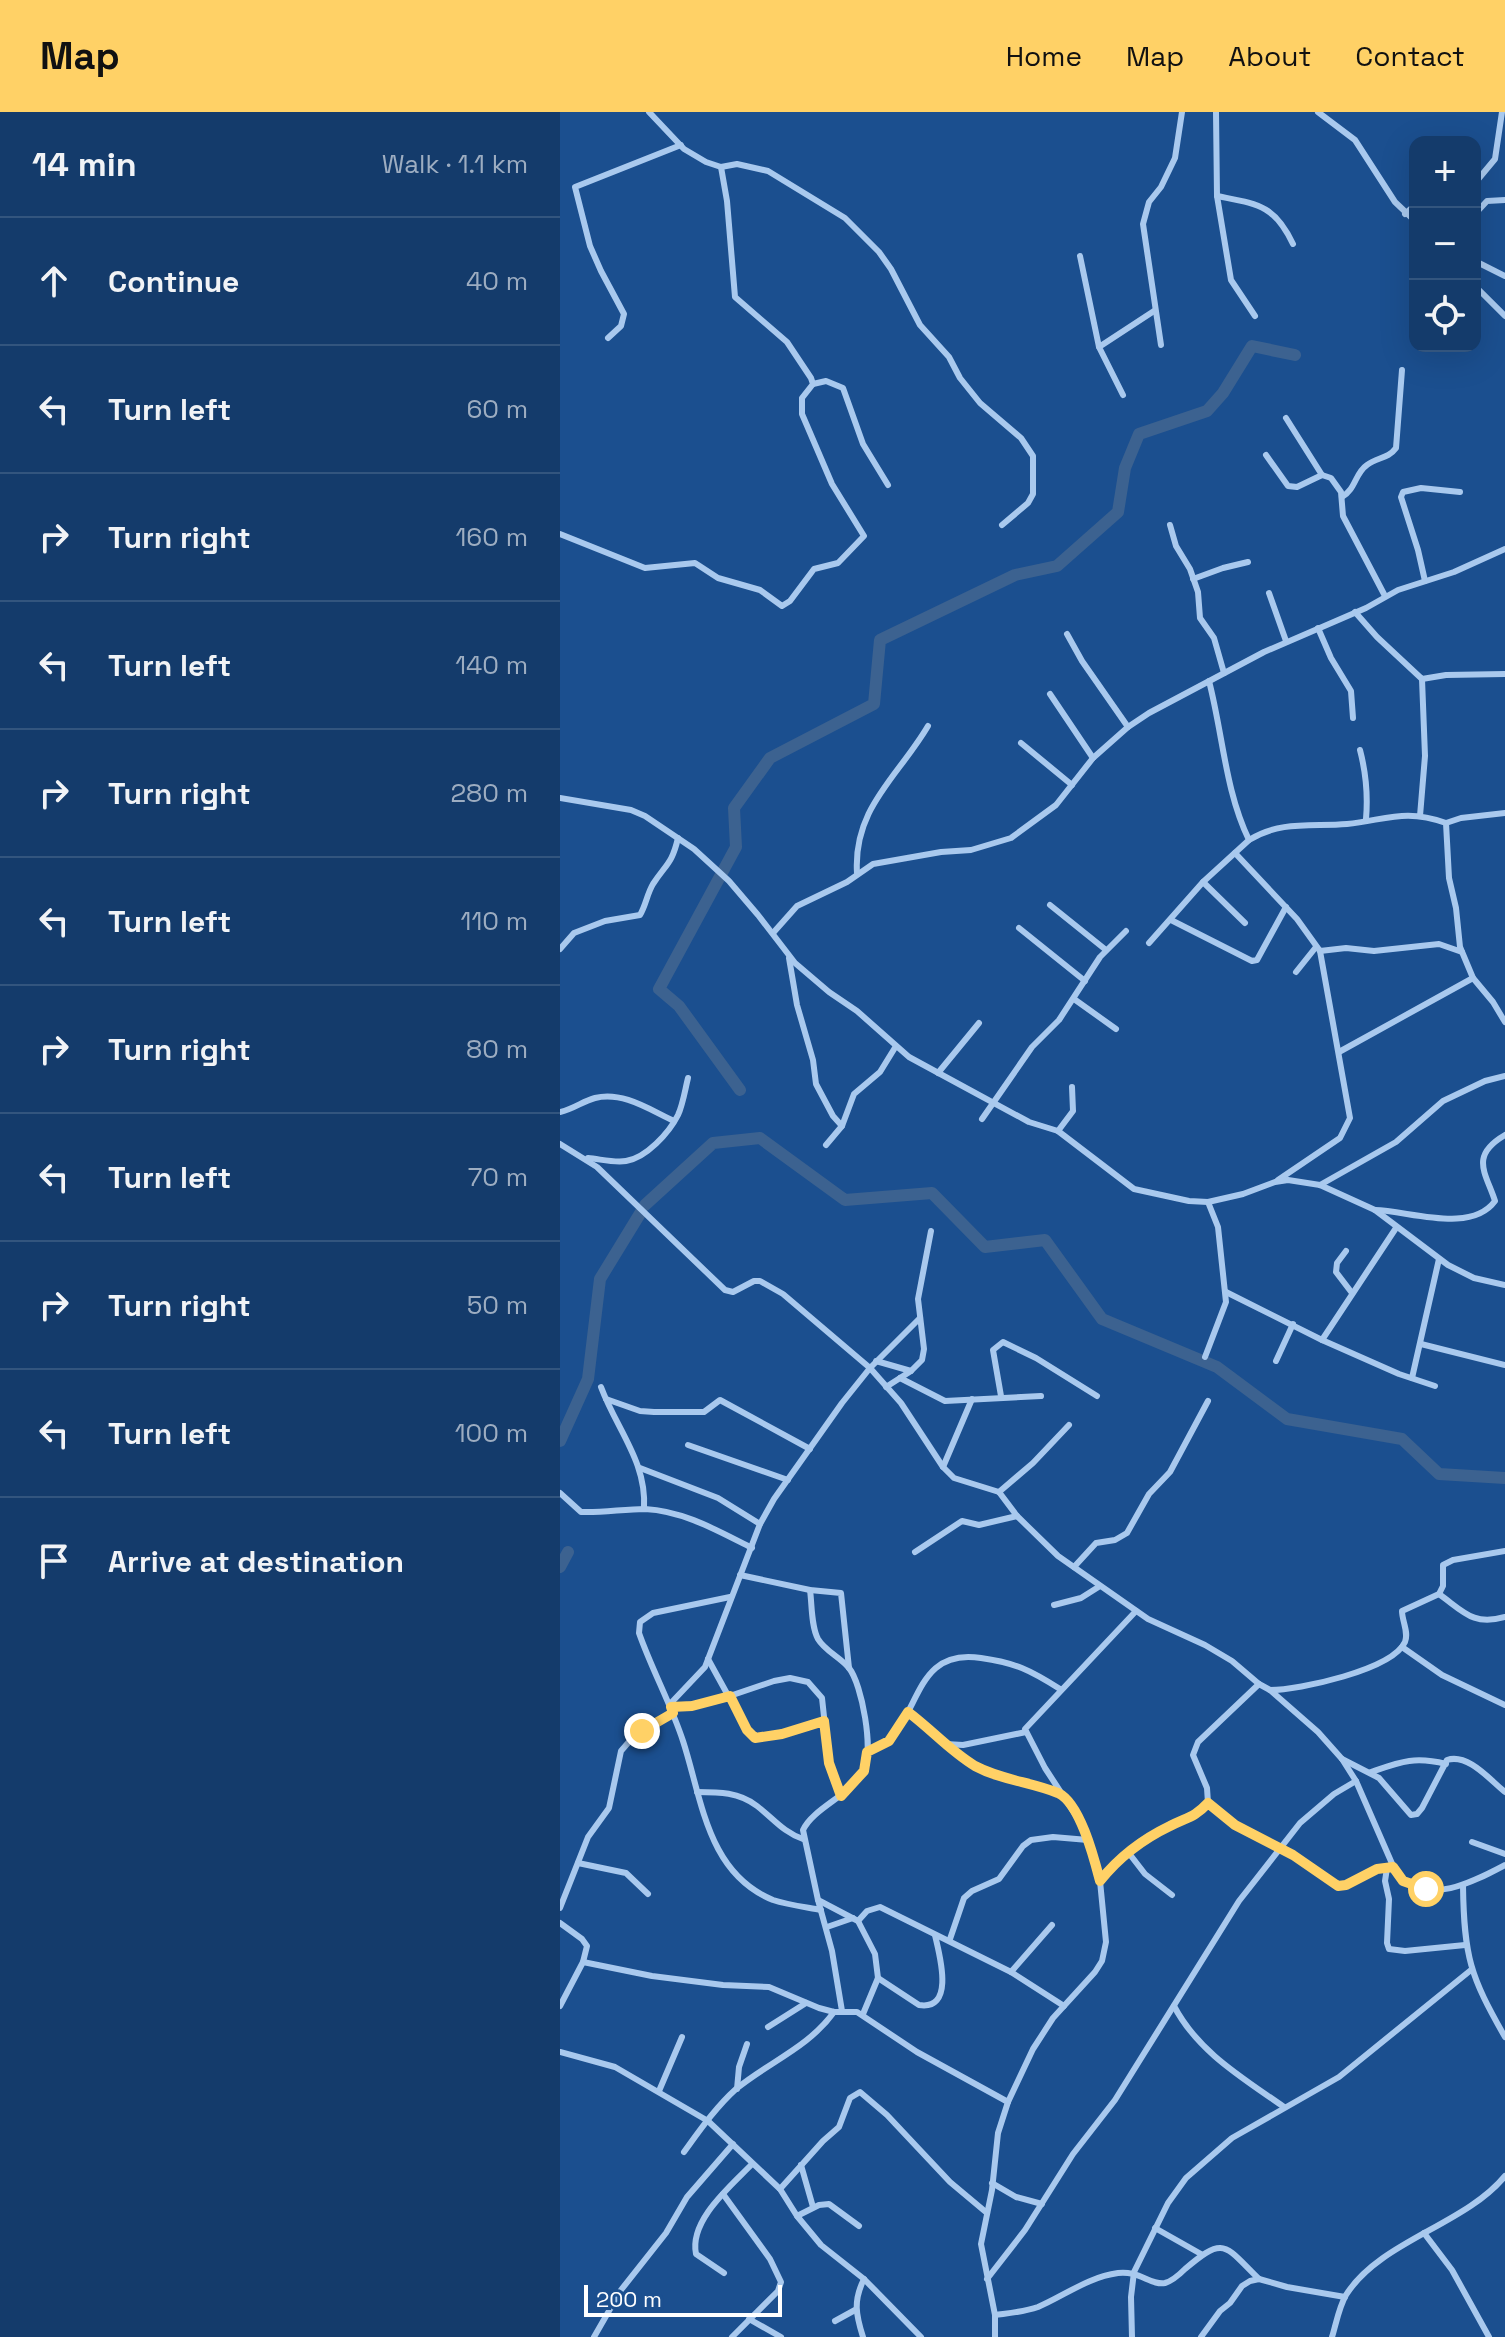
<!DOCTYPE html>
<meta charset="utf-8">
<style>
body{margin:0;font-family:"Space Grotesk",sans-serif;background:#1d4271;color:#f1f3f6}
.controls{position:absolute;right:24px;top:24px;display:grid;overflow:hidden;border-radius:16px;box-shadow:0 8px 32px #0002}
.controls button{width:72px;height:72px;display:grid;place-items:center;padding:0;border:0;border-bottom:2px solid #33557e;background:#143b6b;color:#f1f3f6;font:40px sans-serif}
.scale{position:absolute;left:24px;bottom:20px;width:198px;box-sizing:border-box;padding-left:8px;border:4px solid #fff;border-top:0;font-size:22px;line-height:28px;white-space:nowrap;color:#fff;-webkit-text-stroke:6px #1b4f8f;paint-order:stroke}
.stop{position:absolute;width:24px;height:24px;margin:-18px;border:6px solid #ffd166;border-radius:50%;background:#fff}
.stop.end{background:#ffd166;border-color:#fff;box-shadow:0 2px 8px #0008}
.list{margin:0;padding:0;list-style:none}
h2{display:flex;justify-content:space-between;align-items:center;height:104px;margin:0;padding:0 32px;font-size:34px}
h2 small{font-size:26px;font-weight:400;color:#9dadc1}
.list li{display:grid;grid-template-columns:52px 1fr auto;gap:24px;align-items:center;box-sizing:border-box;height:128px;padding:0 32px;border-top:2px solid #33557e}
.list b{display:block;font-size:30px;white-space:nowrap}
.list em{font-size:26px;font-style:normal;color:#9dadc1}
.icon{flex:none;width:44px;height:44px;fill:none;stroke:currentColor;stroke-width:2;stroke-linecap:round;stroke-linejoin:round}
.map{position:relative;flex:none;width:945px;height:2225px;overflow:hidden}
header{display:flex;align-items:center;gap:48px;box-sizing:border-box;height:112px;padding:0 40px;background:#ffd166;color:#111}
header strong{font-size:38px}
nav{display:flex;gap:44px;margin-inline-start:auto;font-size:28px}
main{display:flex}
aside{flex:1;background:#143b6b}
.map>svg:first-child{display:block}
</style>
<header>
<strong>Map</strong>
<nav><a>Home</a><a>Map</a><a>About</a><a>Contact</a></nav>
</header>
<main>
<aside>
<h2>14 min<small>Walk · 1.1 km</small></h2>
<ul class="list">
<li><svg class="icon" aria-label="ahead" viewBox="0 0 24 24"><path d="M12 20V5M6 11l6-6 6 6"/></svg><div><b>Continue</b></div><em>40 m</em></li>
<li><svg class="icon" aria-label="left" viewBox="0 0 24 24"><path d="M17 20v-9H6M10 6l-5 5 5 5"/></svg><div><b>Turn left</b></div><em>60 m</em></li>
<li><svg class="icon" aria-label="right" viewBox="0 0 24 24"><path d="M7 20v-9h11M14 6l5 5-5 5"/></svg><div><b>Turn right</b></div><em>160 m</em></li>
<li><svg class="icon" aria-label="left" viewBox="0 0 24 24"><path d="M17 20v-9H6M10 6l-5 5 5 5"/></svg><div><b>Turn left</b></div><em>140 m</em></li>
<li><svg class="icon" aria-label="right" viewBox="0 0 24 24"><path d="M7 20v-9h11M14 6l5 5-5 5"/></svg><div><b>Turn right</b></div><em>280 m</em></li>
<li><svg class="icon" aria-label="left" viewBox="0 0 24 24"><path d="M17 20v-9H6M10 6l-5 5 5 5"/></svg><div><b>Turn left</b></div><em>110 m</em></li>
<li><svg class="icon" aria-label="right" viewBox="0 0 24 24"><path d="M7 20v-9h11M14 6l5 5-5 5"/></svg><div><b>Turn right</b></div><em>80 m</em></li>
<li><svg class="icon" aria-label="left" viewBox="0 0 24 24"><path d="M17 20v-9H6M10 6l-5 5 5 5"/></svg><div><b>Turn left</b></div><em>70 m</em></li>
<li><svg class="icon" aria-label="right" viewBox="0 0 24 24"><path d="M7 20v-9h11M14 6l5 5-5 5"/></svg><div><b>Turn right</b></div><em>50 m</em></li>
<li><svg class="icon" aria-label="left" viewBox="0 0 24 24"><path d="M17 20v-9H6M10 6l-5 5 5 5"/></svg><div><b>Turn left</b></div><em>100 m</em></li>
<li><svg class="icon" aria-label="arrive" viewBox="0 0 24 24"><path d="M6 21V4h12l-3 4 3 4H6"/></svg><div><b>Arrive at destination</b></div></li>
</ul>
</aside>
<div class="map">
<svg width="945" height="2225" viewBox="0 0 945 2225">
<rect width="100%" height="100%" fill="#1b4f8f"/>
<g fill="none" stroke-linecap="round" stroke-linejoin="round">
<g stroke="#3c6290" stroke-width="12">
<path d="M180 978 119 894 99 877 176 735 174 696 210 646 314 592 320 528 455 463 497 454 558 400 565 356 579 322 647 299 663 281 692 234 735 243"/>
<path d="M85 1093 153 1031 200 1026 285 1088 372 1081 425 1135 485 1128 542 1207 657 1255 727 1307 842 1327 879 1362 945 1366"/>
<path d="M0 1329 28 1267 40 1167 81 1100"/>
<path d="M0 1455 8 1440"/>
</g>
<g stroke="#a9c9ee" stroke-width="6">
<path d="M89 0 124 37 146 50 161 55 177 52 208 59 285 106 319 140 331 157 360 213 389 245 400 266 420 291 461 326 473 344V382L468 391 442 413"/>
<path d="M656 0 657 84 671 168 695 204"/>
<path d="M758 0 795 28 835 90 855 109"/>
<path d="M915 71 935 47 942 0"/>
<path d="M657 84C697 92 714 92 733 132"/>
<path d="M845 102 855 93"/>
<path d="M915 102 927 89 945 88"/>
<path d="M520 144 539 235"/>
<path d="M915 149 945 164"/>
<path d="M915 174 945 204"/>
<path d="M48 226 61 214 64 202 41 159 30 134 15 75 121 33"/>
<path d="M601 233 583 112 589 90 601 75 615 46 622 0"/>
<path d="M253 272 266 269 283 276 303 332 328 373"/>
<path d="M563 283 539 235 594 199"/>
<path d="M726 306 762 363"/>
<path d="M706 343 728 374 737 375 762 363 771 366 781 380 783 404 825 484"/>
<path d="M782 385C796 377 795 361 807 353 817 345 828 347 836 336L842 258"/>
<path d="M610 413 616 434 630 457 638 480 640 506 654 526 664 561"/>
<path d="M0 422 85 456 135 451 158 466 200 478 222 494 230 489 254 457 278 451 304 424 272 372 242 302V286L253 272 251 266 227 230 175 185 167 89 161 55"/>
<path d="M633 467 663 456 688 450"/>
<path d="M865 469 858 438 841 385 843 380 861 376 900 380"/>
<path d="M709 481 726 529"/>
<path d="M795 500 817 525 862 567 886 563 945 562"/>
<path d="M758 516 771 546 791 579 793 606"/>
<path d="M507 522 522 549 568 615"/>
<path d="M490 582 533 646"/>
<path d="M461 631 512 673"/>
<path d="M800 638C806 661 808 684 806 707"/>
<path d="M0 686 71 698 85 704 134 737 169 769 198 803 235 851 269 880 297 899 349 945 469 1010 498 1019 574 1077 629 1089 648 1090 683 1082 715 1070 728 1068 760 1073 815 1098 888 1153 914 1166 945 1173"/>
<path d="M860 704 865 644 862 567"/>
<path d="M886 711 901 706 945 701"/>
<path d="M689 728C721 708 753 715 787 712 826 708 845 696 886 711L889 766 896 796 900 835 913 866 933 890 945 910"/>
<path d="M675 741 737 807 760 839 786 836 814 839 879 832 902 840"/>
<path d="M297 761C293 696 338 665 368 614"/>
<path d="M643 770 685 811"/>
<path d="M490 793 546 838"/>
<path d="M611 808 692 849 697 848 726 795"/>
<path d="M459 816 525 869"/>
<path d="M213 821 237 794 287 770 313 752 381 740 411 738 451 726 496 693 533 646 568 615 589 601 704 540 806 496 838 478 894 460 945 437"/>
<path d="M589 831 643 770 689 728C665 678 663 623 649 569"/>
<path d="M0 837 14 821 45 809 80 803C86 793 87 782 93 772 106 752 112 752 118 726"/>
<path d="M229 846 237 893 253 948 256 972 273 1004 282 1014"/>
<path d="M736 860 756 835"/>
<path d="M514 887 556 917"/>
<path d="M779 940 913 866"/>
<path d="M378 961 419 911"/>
<path d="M0 1000C14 997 23 989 35 986 63 979 90 998 114 1009"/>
<path d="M422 1007 472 935 499 908 540 845 566 819"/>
<path d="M498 1019 513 999 512 975"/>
<path d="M0 1032 37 1055 165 1178 173 1180 194 1169H200L223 1182 310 1256 341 1291 383 1355 394 1366 439 1380 457 1404 498 1444 588 1507 645 1533 672 1549 699 1572 710 1578 758 1620 782 1647 796 1669 837 1763C867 1795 915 1769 945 1753"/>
<path d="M266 1033 282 1014 294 982 320 960 336 934"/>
<path d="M28 1046C40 1047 54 1051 66 1049 86 1046 109 1021 118 1003 123 992 125 978 128 966"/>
<path d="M718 1068 780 1026 790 1006 760 839"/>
<path d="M760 1073 836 1030 883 989 925 969 945 964"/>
<path d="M815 1098C850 1099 911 1122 935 1089 926 1061 909 1044 945 1023"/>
<path d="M786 1139 777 1151 776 1160 792 1181"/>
<path d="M666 1180 762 1228 839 1262 875 1274"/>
<path d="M762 1228 836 1116"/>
<path d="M861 1232 945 1253"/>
<path d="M645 1245 666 1190 658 1115 648 1090"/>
<path d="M316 1249 351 1259"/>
<path d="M716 1249 733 1212"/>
<path d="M340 1266 385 1289 481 1284"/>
<path d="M852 1266 879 1147"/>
<path d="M41 1275C57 1318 87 1350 84 1397"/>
<path d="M326 1275 351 1259 362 1248 364 1237 358 1187 371 1119"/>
<path d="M441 1284 433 1238 443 1230 476 1246 537 1284"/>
<path d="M46 1287 80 1299 94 1300H144L160 1288 250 1337"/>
<path d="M128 1333 228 1368"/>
<path d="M383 1355 412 1287"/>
<path d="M80 1356 158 1386 200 1412"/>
<path d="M439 1380 473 1351 509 1313"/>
<path d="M0 1381 21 1400C42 1401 64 1397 85 1397 124 1399 158 1419 192 1436"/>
<path d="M355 1440 402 1409 419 1413 457 1404"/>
<path d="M514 1455 536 1431 555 1428 567 1421 589 1382 610 1360 648 1289"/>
<path d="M180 1463 250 1478 281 1481 289 1556"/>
<path d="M250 1478C252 1492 251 1514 258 1527 265 1539 280 1545 289 1556 302 1572 314 1639 304 1658 292 1683 254 1695 243 1718L258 1788 272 1839 282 1899"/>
<path d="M879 1482C904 1500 913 1514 945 1505"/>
<path d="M170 1485 93 1501 80 1510 79 1521C92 1558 111 1592 123 1629 142 1687 147 1761 213 1788 228 1793 245 1795 261 1798"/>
<path d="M494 1493 521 1486 540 1474"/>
<path d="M842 1535 882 1563 945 1593"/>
<path d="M148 1547 187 1618 195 1626 222 1622 264 1609"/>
<path d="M710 1578C739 1578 832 1558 845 1530 849 1520 842 1509 842 1499L879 1482 883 1474V1453L893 1448 945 1439"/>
<path d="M110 1592 145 1555 200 1412 214 1387 282 1291 310 1256 360 1206"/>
<path d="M111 1595 152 1590 214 1569 230 1566 248 1570 262 1586 269 1651 281 1684"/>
<path d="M348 1600C367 1613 382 1632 401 1645 431 1665 467 1672 501 1682"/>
<path d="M386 1632 403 1633 466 1620"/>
<path d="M307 1640C364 1624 345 1534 421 1546 456 1551 470 1558 500 1577"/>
<path d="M782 1647 819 1666 851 1703 857 1702 862 1696 887 1648C908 1641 930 1668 945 1680"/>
<path d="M811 1660C840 1650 854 1644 886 1652"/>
<path d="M137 1680C159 1680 179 1680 197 1694 214 1707 223 1720 243 1727"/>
<path d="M648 1691 675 1713 733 1743 778 1774 786 1773 817 1757 833 1755"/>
<path d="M912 1730 945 1742"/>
<path d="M568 1740 585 1762 612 1783"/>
<path d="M18 1751 66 1761 88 1782"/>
<path d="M827 1756 825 1769 829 1787 827 1831 829 1837 845 1839 905 1833"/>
<path d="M540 1769C559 1745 583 1727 610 1714 627 1705 634 1706 648 1691L647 1676 633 1643 638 1630 699 1572"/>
<path d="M903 1774C904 1844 910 1864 945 1925"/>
<path d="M258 1788 298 1809 315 1842 318 1866 303 1902"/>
<path d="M0 1796 28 1725 49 1696 61 1639 74 1624 113 1601"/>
<path d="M298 1809 307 1799 320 1795 451 1860 504 1894"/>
<path d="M0 1811 22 1827 27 1834 23 1850 0 1894"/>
<path d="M267 1815 293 1806"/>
<path d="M390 1827 404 1786 412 1779 439 1767 463 1734 471 1728 493 1725 528 1728"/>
<path d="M23 1850 92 1864 163 1873 209 1875 259 1896 274 1900H297L357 1940 448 1990"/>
<path d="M451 1860 492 1813"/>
<path d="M318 1866 359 1893C396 1899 379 1841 375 1823"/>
<path d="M614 1894C638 1940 683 1966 724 1995"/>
<path d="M208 1915 246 1891"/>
<path d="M0 1940 55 1955 148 2009 220 2077 237 2104 261 2133 304 2167 361 2225"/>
<path d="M177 1977 179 1955 187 1932"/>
<path d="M99 1979 122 1925"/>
<path d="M124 2040C140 2018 156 1995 176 1977 209 1950 249 1935 274 1900"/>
<path d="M241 2053 253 2095"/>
<path d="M432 2071 456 2085 482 2092"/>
<path d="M220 2077 263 2029 279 2015 290 1986 300 1980 327 2003 390 2070 427 2101"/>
<path d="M163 2082 210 2147 221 2170 218 2179 172 2225"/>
<path d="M237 2104 259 2093 269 2092 299 2114"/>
<path d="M595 2116 641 2142"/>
<path d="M864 2121 892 2158 929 2225"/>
<path d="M164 2161 136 2142C129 2108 171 2074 192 2052"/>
<path d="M427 2167 465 2118 513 2042 555 1988 679 1789 740 1711 774 1682 796 1669"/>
<path d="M435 2203C450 2201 464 2200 478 2195 504 2184 528 2165 558 2161 578 2158 592 2174 605 2171 612 2169 620 2162 625 2157 665 2123 664 2133 699 2167"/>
<path d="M189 2207 221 2225"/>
<path d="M275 2209 295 2198"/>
<path d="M34 2225 61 2178 106 2121 127 2085 173 2032"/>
<path d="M303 2225C296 2203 293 2189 304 2167"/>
<path d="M435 2225V2203L421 2132 432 2078 438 2021 448 1990 473 1937 493 1906 535 1860 542 1849 546 1830 540 1769 528 1728 515 1702 485 1656 465 1617 576 1499"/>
<path d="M572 2225 571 2185 574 2160 608 2091 626 2066 672 2026 779 1965 911 1858"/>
<path d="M641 2225 660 2199 670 2191 682 2174 690 2169 699 2167 727 2175 785 2185"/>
<path d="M772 2225C776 2212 779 2195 786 2183 820 2129 905 2113 945 2064"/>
</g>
</g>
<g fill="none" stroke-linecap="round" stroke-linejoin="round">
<path stroke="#ffd166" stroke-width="10" d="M82 1619 113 1601 111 1595 132 1594 170 1584 187 1618 195 1626 222 1622 264 1609 269 1651 281 1684 304 1659 307 1640 329 1629 348 1600C371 1617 390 1639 415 1654 441 1668 471 1670 498 1681 520 1691 534 1746 540 1769 559 1745 583 1727 610 1714 627 1705 634 1706 648 1691L675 1713 733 1743 778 1774 786 1773 817 1757 833 1755 843 1769 866 1777"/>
</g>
</svg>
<div class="controls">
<button>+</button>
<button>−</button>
<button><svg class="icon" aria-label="locate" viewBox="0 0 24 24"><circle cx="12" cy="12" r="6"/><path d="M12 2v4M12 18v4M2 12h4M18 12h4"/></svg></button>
</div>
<div class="scale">200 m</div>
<div class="stop" style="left:866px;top:1777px"></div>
<div class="stop end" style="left:82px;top:1619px"></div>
</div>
</main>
